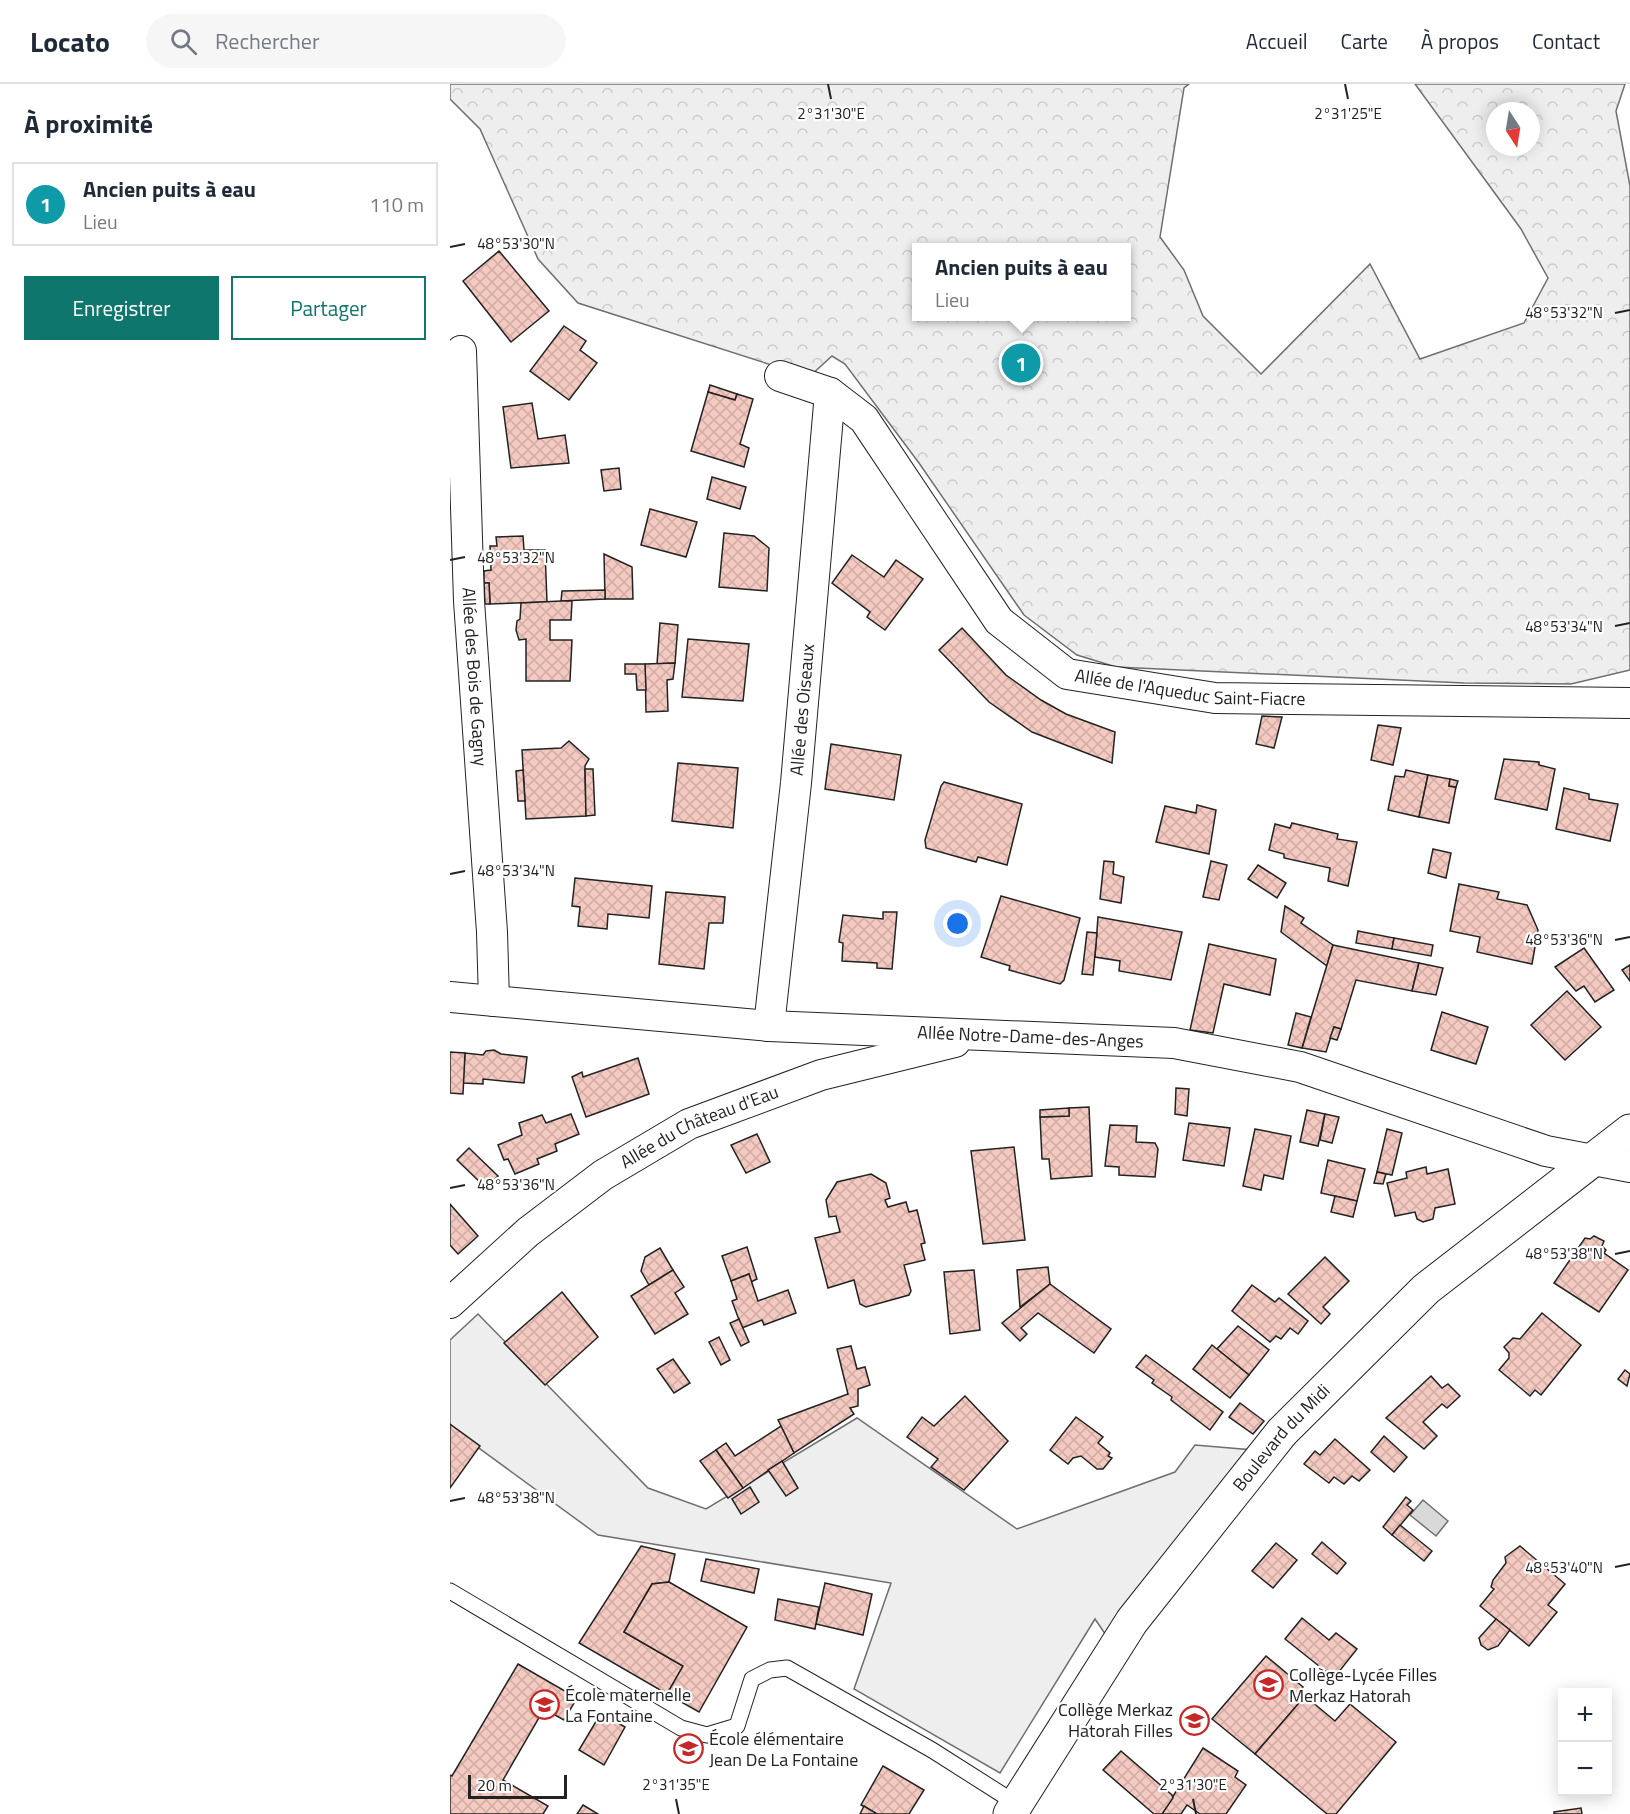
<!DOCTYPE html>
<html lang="fr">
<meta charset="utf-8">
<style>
body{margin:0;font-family:"Titillium Web",sans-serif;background:#f6f6f7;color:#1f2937}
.controls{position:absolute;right:18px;bottom:18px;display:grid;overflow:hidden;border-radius:0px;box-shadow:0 3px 15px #0003}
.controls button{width:54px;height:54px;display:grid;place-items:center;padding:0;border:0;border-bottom:2px solid #e0e1e3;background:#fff;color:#1f2937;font:30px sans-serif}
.compass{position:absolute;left:1036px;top:18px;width:54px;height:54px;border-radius:50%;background:#fff;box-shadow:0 3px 15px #0003;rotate:168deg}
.scale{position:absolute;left:18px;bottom:15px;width:99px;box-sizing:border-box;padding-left:6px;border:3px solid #222;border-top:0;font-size:16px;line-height:21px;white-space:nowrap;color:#222;-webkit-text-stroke:4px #fff;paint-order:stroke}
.you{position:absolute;left:508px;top:840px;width:21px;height:21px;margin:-15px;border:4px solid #fff;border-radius:50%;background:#1a73e8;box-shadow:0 0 0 9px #1a73e833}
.badge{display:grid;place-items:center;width:39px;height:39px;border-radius:50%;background:#0f766e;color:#fff;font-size:20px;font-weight:700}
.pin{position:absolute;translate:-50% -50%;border:3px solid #fff;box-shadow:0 2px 6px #0006}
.popup{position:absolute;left:462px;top:159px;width:219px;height:78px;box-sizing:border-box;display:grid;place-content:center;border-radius:0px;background:#fff;filter:drop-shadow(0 2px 4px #0005);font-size:20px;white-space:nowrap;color:#747a83}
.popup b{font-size:22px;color:#1f2937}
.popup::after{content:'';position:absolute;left:50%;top:100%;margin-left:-12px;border:12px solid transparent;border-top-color:#fff}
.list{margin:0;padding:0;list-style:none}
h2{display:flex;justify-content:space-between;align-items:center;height:78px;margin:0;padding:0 24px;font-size:26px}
h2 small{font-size:20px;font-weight:400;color:#747a83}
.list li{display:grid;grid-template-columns:39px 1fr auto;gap:18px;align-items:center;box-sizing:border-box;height:84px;margin:0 12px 12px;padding:0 12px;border:2px solid #e0e1e3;border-radius:0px}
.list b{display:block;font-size:22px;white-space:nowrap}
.list p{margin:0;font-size:20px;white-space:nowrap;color:#747a83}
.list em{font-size:20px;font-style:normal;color:#747a83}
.actions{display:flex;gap:12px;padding:18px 24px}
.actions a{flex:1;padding:14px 0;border:2px solid #0f766e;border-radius:0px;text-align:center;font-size:21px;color:#0f766e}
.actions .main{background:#0f766e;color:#fff}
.icon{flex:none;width:33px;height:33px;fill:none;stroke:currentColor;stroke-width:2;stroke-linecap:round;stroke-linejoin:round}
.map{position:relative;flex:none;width:1180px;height:1730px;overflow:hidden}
header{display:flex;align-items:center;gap:36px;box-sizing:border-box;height:84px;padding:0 30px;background:#fff;border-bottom:2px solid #e0e1e3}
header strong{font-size:28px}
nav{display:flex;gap:33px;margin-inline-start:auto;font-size:21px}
.search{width:420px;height:54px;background:#f6f6f7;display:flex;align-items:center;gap:15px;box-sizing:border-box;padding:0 21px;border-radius:33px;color:#747a83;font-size:22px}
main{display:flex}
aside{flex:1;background:#fff}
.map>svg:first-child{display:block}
</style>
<header>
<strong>Locato</strong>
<div class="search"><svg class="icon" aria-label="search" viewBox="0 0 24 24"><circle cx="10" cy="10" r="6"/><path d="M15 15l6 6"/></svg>Rechercher</div>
<nav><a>Accueil</a><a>Carte</a><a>À propos</a><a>Contact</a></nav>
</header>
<main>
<aside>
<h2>À proximité<small></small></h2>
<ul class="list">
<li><span class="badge" style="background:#0f9aa8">1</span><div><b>Ancien puits à eau</b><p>Lieu</p></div><em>110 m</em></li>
</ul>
<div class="actions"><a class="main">Enregistrer</a><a>Partager</a></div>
</aside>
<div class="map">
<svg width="1180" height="1730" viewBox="0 0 1180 1730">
<defs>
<pattern id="forest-crowns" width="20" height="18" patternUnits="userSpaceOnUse" patternTransform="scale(1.5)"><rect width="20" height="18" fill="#eee"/><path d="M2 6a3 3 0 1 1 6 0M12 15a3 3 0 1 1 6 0" fill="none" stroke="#ccc"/></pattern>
<pattern id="building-cross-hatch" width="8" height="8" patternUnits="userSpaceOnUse" patternTransform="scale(1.5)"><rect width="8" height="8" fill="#f3c9c0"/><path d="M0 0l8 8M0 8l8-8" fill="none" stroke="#d0aca5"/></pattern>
</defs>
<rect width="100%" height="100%" fill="#fff"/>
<path fill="#eee" stroke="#6f6f6f" stroke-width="1.5" d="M28 1230 198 1404 256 1425 407 1334 567 1445 725 1388 745 1361 815 1367 664 1563 645 1535 550 1689 404 1605 441 1499 148 1451 0 1343V1256Z"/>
<path fill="url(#forest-crowns)" stroke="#6f6f6f" stroke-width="1.5" fill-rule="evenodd" d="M0 0H739L734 4 710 153 734 186 753 232 811 290 920 180 970 275 1074 239 1098 194 1071 145 965 0H1175L1166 27 1180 102V586L1121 600 1014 599 666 583 627 571 574 531 469 379 395 280 382 272 359 293 128 219 88 175 30 45 0 15ZM1045 27H1081V63H1045ZM466 164H676V232H466Z"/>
<path fill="#d9d9d9" stroke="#6f6f6f" stroke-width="1.5" d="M973 1416 998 1437 986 1452 960 1431Z"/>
<g fill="url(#building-cross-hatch)" stroke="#222" stroke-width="1.5">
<path d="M49 167 99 227 61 258 13 197Z"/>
<path d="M114 242 136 257 130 266 147 279 119 316 80 287Z"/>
<path d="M260 301 287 310 285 316 258 308Z"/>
<path d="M258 308 285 316 287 310 303 315 290 360 299 364 294 383 241 367Z"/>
<path d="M82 319 88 355 115 351 119 379 61 384 53 323Z"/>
<path d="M169 384 171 405 154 407 151 386Z"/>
<path d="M262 393 296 403 290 425 257 415Z"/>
<path d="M200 425 247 438 236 473 191 461Z"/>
<path d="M274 449 304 452 319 464 317 507 269 503Z"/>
<path d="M73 452 74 466H95L97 518 40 520 39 499H34V487L41 486 40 462H47L46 453Z"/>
<path d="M154 470 182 483 183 515H155Z"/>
<path d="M402 471 434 493 446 476 473 495 435 546 417 533 420 528 382 499Z"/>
<path d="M34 499H39L40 520H35Z"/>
<path d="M155 506V515L111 517 112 507Z"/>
<path d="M111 517H122L121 536H100V556H122L120 597H76V555L69 556 66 546 67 537 70 535 71 519Z"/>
<path d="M210 539 228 541 225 579 207 580Z"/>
<path d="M512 544 556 591 591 616 616 630 665 648 662 679 582 648 539 618 489 566Z"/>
<path d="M238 555 299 560 293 617 232 613Z"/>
<path d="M225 579 223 595 217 596 218 627 196 628 195 580Z"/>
<path d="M175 580H195L196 606H187L186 590H175Z"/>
<path d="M812 632 832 633 824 664 806 660Z"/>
<path d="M928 641 951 644 943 681 921 676Z"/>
<path d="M119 657 139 675 135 682 136 732 76 735 72 666 111 664Z"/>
<path d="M381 660 451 671 444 716 375 705Z"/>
<path d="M1054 675 1089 678V681L1105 685 1097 726 1045 715Z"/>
<path d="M228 679 288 684 283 744 222 737Z"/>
<path d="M135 685H143L145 731 136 732Z"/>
<path d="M73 686 75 717H68L66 687Z"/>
<path d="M956 686 978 691 969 733 938 726 945 692 954 693Z"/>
<path d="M978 691 1000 695 999 702 1006 703 999 739 969 733Z"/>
<path d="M1000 695 1008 697 1006 703 999 702Z"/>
<path d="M494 698 572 720 557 781 528 773 526 778 476 764 475 756 491 702Z"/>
<path d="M1114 704 1139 710V715L1168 720 1160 757 1106 745Z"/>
<path d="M747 721 766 726 759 770 706 758 715 722 746 729Z"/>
<path d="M842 739 888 750 887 755 907 758 898 802 878 797 880 784 834 774V770L819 766 825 740 840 744Z"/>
<path d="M983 765 1001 769 996 794 978 789Z"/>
<path d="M654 777 664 778 663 790 674 793 671 819 650 815Z"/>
<path d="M761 777 777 781 769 816 753 813Z"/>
<path d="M808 781 836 799 827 814 798 795Z"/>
<path d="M125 794 202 802 199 834 158 830 157 845 128 842 130 823 122 822Z"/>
<path d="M1009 800 1049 808 1047 815 1077 821 1088 846 1082 880 1027 868 1030 853 1000 847Z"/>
<path d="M216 808 275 813 273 839H259L254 885 209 880Z"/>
<path d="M551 812 630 834 614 896 610 900 559 886 560 882 531 873Z"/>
<path d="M835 822 854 834 851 839 883 861 877 882 831 848Z"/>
<path d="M433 828H447L442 885 427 884V879L392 877 393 859 389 858 393 831 433 835Z"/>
<path d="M648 833 732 848 721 896 669 887 670 877 645 873Z"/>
<path d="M908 847 944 854 942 865 906 859Z"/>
<path d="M637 848 647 849 643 891 632 890Z"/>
<path d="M944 854 983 861 981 872 942 865Z"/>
<path d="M759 860 826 875 820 911 774 900 763 949 740 946Z"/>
<path d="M883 861 969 879 962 907 906 896 891 945 884 943 876 968 852 964Z"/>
<path d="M1134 864 1164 906 1145 918 1134 902 1126 907 1105 883Z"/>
<path d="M969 879 993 884 986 911 962 907Z"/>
<path d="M1180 881V897L1172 886Z"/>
<path d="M1117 907 1151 943 1115 976 1081 941Z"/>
<path d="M992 928 1038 943 1026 980 981 966Z"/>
<path d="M846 929 861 933 852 964 838 961Z"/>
<path d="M884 943 891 945 887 956 880 954Z"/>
<path d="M44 966 51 970 77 973 74 999 33 995V1000L13 999 15 969 33 971 36 967Z"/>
<path d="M0 968 15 969 13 1010 0 1009Z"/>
<path d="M188 974 199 1010 136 1033 122 993 132 988 133 993Z"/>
<path d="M726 1004 739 1005 737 1032 725 1030Z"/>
<path d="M639 1023 642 1092 601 1095 599 1075H592L590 1033 619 1032V1024Z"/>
<path d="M619 1024V1032L590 1033V1026Z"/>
<path d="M857 1026 875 1030 868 1062 850 1058Z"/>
<path d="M121 1030 129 1050 105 1060 107 1067 87 1075 89 1080 65 1090 58 1075 54 1076 48 1061 72 1051 69 1039 92 1031 96 1039Z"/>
<path d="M875 1030 889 1033 882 1059 870 1056Z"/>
<path d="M739 1039 780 1044 774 1082 733 1076Z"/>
<path d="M660 1041 687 1042 686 1058 705 1059 708 1065 705 1093 669 1091V1083L655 1082Z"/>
<path d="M805 1045 841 1052 833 1095 814 1091 811 1106 793 1102Z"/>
<path d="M937 1045 952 1049 942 1091 927 1088Z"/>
<path d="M307 1050 320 1078 296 1089 281 1061Z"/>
<path d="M564 1063 575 1156 533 1160 521 1067Z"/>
<path d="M19 1064 48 1092 36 1104 7 1076Z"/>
<path d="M878 1076 915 1085 907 1117 871 1109Z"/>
<path d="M976 1083 977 1090 998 1085 1005 1120 985 1124 983 1135 973 1138 967 1135 965 1128 945 1132 937 1099 957 1094 956 1088Z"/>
<path d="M927 1088 936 1090 933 1100 924 1099Z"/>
<path d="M421 1090 436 1099 440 1114 435 1116 438 1123 456 1118 459 1128 467 1126 475 1159 471 1160 475 1176 454 1181 461 1207 459 1211 416 1223 410 1220 404 1196 378 1204 365 1154 390 1148 386 1132 379 1133 376 1116 387 1098Z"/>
<path d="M885 1112 907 1117 903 1133 881 1128Z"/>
<path d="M0 1120 28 1152 8 1170 0 1161Z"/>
<path d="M1144 1152 1154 1157 1152 1162 1156 1166 1154 1169 1178 1186 1149 1228 1104 1199 1135 1154 1140 1155Z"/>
<path d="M297 1163 307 1195 301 1198 299 1190 281 1197 272 1172Z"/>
<path d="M210 1164 223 1186 199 1201 191 1187 195 1173Z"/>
<path d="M875 1173 899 1197 873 1223 880 1230 871 1240 838 1210Z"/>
<path d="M598 1183 600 1200 570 1223 567 1186Z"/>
<path d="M223 1186 234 1203 225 1209 238 1230 205 1250 181 1212Z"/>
<path d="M524 1186 530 1246 500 1250 494 1188Z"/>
<path d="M299 1190 308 1217 338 1206 346 1229 314 1241 312 1236 292 1244 282 1217 287 1215 281 1197Z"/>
<path d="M600 1200 661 1245 644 1269 588 1229 571 1244 577 1250 570 1257 552 1239Z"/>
<path d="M802 1201 825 1218 829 1214 858 1237 848 1250 840 1244 831 1255 826 1252 820 1258 782 1227Z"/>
<path d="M112 1208 148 1253 95 1301 54 1259Z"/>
<path d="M1092 1229 1131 1261 1091 1311 1085 1306 1080 1312 1049 1286 1059 1274V1269L1054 1263 1063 1254 1070 1255Z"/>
<path d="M289 1235 299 1258 291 1262 280 1239Z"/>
<path d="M788 1242 819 1266 799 1291 767 1265Z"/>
<path d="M269 1253 280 1276 271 1281 259 1258Z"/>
<path d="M762 1261 799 1291 780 1314 743 1285Z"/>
<path d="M401 1262 407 1285 415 1283 420 1301 408 1305V1322L400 1324 404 1330 344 1369 328 1336 398 1310 387 1265Z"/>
<path d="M696 1271 773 1328 760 1346 721 1316 722 1313 702 1299 704 1296 686 1283Z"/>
<path d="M223 1275 240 1299 224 1309 207 1285Z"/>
<path d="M1175 1286 1180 1290 1177 1302 1168 1295Z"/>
<path d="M981 1292 992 1304 998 1300 1010 1312 997 1324 992 1320 973 1338 987 1352 974 1365 936 1334Z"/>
<path d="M515 1312 558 1357 514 1406 481 1383 488 1375 457 1353 472 1333 484 1342Z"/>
<path d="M790 1319 814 1337 803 1350 779 1333Z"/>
<path d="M626 1333 653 1353 648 1359 660 1369 658 1372 662 1374 653 1385H647L631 1372 623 1374 618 1380 600 1366Z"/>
<path d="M0 1340 30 1362 0 1404Z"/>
<path d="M331 1342 344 1369 293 1404 266 1366 276 1359 285 1372Z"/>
<path d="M934 1352 957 1373 944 1388 921 1368Z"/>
<path d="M885 1355 920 1386 909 1397 902 1392 894 1400 884 1393 879 1399 854 1380 865 1367 870 1371Z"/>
<path d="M266 1366 293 1404 278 1414 250 1377Z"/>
<path d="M332 1377 348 1404 336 1412 318 1386Z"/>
<path d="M300 1403 309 1418 291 1430 282 1415Z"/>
<path d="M956 1413 961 1417 957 1421 963 1426 942 1451 933 1443Z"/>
<path d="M950 1441 982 1467 974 1477 942 1451Z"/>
<path d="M872 1458 896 1479 887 1490 862 1470Z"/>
<path d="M826 1459 847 1476 823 1504 802 1487Z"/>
<path d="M191 1462 225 1470 219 1498 202 1500 174 1548 233 1582 217 1610 129 1559Z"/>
<path d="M1070 1462 1115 1500 1098 1521 1107 1528 1079 1562 1030 1522 1044 1505 1041 1503 1043 1496 1056 1479 1055 1473Z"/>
<path d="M256 1475 309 1485 304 1509 251 1497Z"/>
<path d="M219 1498 297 1543 249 1628 217 1610 233 1582 174 1548 202 1500Z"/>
<path d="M375 1499 422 1510 413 1551 366 1540Z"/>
<path d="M328 1515 369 1523 365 1545 325 1536Z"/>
<path d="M852 1534 879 1556 886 1549 907 1565 884 1594 835 1555Z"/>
<path d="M1046 1535 1060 1546 1048 1562 1038 1566 1031 1561 1029 1554Z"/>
<path d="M816 1572 853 1603 849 1607 855 1612 805 1670 762 1635Z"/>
<path d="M68 1580 127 1614 114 1636 94 1625 53 1696 98 1722 93 1730H0V1691L2 1692Z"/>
<path d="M855 1612 885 1637 900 1620 946 1658 886 1730H877L805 1670Z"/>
<path d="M151 1629 175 1643 154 1681 129 1666Z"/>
<path d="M753 1664 788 1687 785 1693 796 1701 776 1730H750L737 1721 731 1730H712Z"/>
<path d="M671 1667 722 1711 723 1714 712 1730H704L653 1686Z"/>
<path d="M433 1682 474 1706 459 1730H427L411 1721Z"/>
<path d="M133 1721 148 1730H127Z"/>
<path d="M414 1722 427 1730H410Z"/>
<path d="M1131 1724 1132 1730H1104V1728Z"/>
</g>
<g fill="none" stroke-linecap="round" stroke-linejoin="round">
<defs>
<path id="lane" d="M0 1507 231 1644 257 1651 287 1642 302 1595 320 1586 337 1584 482 1666 567 1720"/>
<g id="street">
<path id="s1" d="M11 267 19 517 42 848 44 917"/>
<path id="s2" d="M330 292 380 309 414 335 549 537 617 590 765 614 1180 619"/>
<path id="s3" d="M0 913 319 942 724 959 850 983 1096 1067 1180 1083"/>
<path id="s4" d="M319 942 346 699 380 309"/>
<path id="s5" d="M0 1219 78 1148 153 1091 239 1040 371 991 505 958"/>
</g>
<g id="secondary">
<path id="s6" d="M560 1730 682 1537 832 1348 976 1205 1180 1047"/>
</g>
</defs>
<use href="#lane" stroke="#222" stroke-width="17"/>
<use href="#street" stroke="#222" stroke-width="32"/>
<use href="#secondary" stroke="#222" stroke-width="35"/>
<use href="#lane" stroke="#fff" stroke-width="15"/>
<use href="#street" stroke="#fff" stroke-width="30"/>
<use href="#secondary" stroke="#fff" stroke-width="33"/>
</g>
<path fill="none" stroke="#222" stroke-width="2" d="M378 0 381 15M895 0 898 15M0 163 15 160M1165 229 1180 226M0 476 15 473M1165 542 1180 539M0 790 15 787M1165 856 1180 853M0 1104 15 1101M1165 1170 1180 1167M0 1417 15 1414M1165 1483 1180 1480M226 1715 229 1730M743 1715 746 1730"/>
<defs>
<symbol id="school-ring" viewBox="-11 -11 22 22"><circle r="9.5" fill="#fff" stroke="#c62828" stroke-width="1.5"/><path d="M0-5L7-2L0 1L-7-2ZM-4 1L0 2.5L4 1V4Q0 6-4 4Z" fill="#c62828"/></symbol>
</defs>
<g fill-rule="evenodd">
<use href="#school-ring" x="802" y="1584" width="33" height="33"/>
<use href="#school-ring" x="78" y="1604" width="33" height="33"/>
<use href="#school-ring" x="728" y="1620" width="33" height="33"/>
<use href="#school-ring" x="222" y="1648" width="33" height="33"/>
</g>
<g text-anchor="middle" stroke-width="4.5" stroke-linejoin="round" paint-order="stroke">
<g font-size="18" fill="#222" stroke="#fff">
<text dy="6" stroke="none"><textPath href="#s1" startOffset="326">Allée des Bois de Gagny</textPath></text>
<text dy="6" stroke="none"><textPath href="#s2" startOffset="549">Allée de l'Aqueduc Saint-Fiacre</textPath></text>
<text dy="6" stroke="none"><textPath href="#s4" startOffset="318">Allée des Oiseaux</textPath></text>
<text dy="6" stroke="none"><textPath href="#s3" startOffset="582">Allée Notre-Dame-des-Anges</textPath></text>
<text dy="6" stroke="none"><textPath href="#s5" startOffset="308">Allée du Château d'Eau</textPath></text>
<text dy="6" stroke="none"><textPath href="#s6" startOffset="465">Boulevard du Midi</textPath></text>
</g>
<g font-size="18" fill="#222" stroke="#fff" text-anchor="start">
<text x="839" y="1597">Collège-Lycée Filles<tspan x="839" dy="21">Merkaz Hatorah</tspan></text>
<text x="115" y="1617">École maternelle<tspan x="115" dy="21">La Fontaine</tspan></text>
<text x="723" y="1632" text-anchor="end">Collège Merkaz<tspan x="723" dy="21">Hatorah Filles</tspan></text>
<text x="259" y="1661">École élémentaire<tspan x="259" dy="21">Jean De La Fontaine</tspan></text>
</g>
</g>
<g font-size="15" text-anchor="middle" fill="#222" stroke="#fff" stroke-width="4.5" stroke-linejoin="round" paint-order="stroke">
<text x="381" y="35">2°31'30"E</text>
<text x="898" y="35">2°31'25"E</text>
<text x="66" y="165">48°53'30"N</text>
<text x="1114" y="234">48°53'32"N</text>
<text x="66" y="479">48°53'32"N</text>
<text x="1114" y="548">48°53'34"N</text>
<text x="66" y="792">48°53'34"N</text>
<text x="1114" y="861">48°53'36"N</text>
<text x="66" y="1106">48°53'36"N</text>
<text x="1114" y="1175">48°53'38"N</text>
<text x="66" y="1419">48°53'38"N</text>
<text x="1114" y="1489">48°53'40"N</text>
<text x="226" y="1706">2°31'35"E</text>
<text x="743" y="1706">2°31'30"E</text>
</g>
</svg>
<div class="controls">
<button>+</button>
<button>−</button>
</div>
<svg class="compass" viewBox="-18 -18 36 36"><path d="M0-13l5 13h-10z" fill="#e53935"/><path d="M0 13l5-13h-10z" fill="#747a83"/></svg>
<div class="scale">20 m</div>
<div class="you"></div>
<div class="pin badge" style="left:571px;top:279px;background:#0f9aa8">1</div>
<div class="popup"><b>Ancien puits à eau</b>Lieu</div>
</div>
</main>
